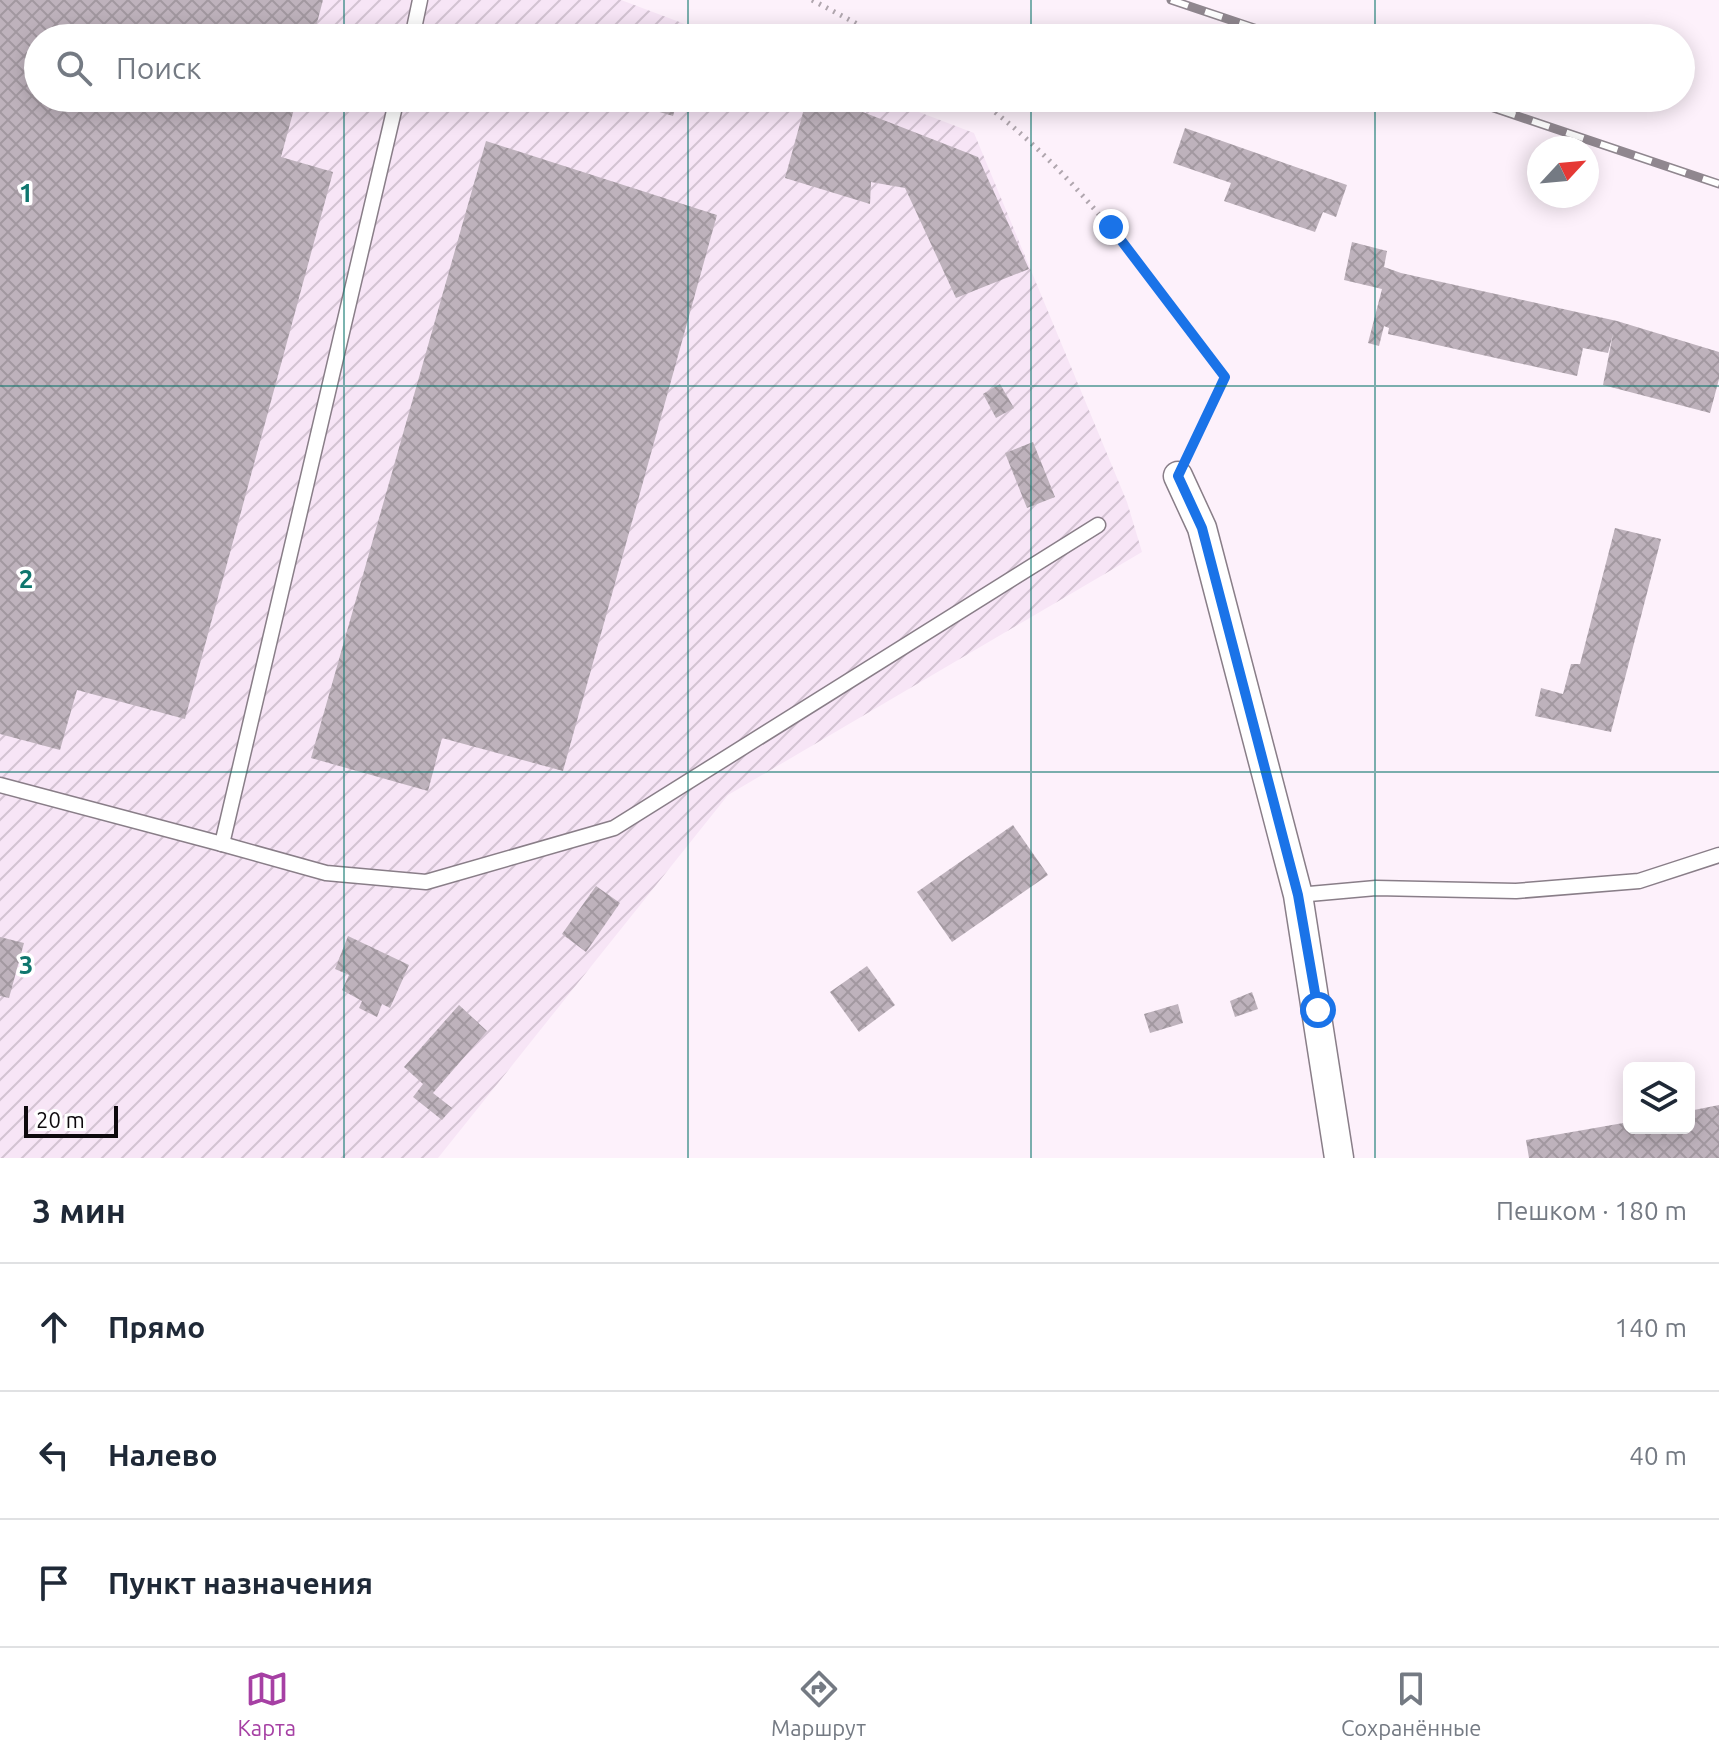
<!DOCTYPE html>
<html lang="ru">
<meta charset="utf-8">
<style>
body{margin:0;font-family:Ubuntu,sans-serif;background:#f2f2f3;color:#1f2937}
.controls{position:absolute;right:24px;bottom:24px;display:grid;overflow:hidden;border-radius:12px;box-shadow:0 4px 20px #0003}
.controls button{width:72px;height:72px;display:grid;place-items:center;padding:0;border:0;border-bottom:2px solid #e0e1e3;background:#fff;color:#1f2937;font:40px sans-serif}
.compass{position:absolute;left:1527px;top:136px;width:72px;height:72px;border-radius:50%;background:#fff;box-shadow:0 4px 20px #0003;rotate:64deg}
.scale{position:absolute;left:24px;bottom:20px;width:94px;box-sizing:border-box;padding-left:8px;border:4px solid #0e0a0e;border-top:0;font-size:22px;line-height:28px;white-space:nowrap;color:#0e0a0e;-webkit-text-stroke:6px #fff;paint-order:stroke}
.stop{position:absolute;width:24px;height:24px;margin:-18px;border:6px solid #1a73e8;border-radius:50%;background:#fff}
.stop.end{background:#1a73e8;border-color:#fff;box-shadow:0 2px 8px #0008}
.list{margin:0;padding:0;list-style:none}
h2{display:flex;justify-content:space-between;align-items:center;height:104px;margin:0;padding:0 32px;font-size:34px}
h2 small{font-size:26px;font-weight:400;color:#747a83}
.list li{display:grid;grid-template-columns:52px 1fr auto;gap:24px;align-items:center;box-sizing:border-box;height:128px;padding:0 32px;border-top:2px solid #e0e1e3}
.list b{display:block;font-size:30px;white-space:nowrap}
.list em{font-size:26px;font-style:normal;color:#747a83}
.icon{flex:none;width:44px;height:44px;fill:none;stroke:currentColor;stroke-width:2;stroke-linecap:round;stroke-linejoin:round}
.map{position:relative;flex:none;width:1719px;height:1158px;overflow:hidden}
.search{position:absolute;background:#fff;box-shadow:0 4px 20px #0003;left:24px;right:24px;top:24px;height:88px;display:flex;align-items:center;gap:20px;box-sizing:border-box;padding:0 28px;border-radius:44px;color:#747a83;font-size:30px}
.sheet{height:488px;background:#fff}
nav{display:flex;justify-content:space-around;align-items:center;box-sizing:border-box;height:112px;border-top:2px solid #e0e1e3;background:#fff;font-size:22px;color:#747a83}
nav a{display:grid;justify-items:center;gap:4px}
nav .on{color:#a640a4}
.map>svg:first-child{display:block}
</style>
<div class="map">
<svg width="1719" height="1158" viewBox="0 0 1719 1158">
<defs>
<pattern id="industrial-furrows" width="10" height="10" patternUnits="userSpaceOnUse" patternTransform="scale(2)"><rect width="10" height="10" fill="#f7e5f6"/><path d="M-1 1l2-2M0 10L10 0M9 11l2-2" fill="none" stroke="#d3c3d2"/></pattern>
<pattern id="building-cross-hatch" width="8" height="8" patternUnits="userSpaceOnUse" patternTransform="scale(2)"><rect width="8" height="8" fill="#beb2bc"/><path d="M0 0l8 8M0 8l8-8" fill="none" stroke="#a298a0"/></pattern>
</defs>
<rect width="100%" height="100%" fill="#fdf1fb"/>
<path fill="url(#industrial-furrows)" d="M0 0H621L722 38H38V98H882L974 133 1127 502 1142 552 728 795 438 1158H0Z"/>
<g fill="url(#building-cross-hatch)">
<path d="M0 0H323L313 38H38V98H297L281 157 333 172 185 719 77 690 60 750 0 734Z"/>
<path d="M612 98H678L673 116Z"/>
<path d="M807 98H827L978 157 1029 269 956 298 905 188 871 182 870 204 785 178Z"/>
<path d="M1185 128 1347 185 1336 217 1323 212 1315 232 1224 201 1231 183 1173 163Z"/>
<path d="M486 141 717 215 563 771 442 738 428 791 311 758Z"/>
<path d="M1352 242 1387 251 1384 267 1401 273 1617 321 1719 352V379L1710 413 1603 385 1613 334 1608 353 1583 348 1577 376 1388 334 1389 328 1384 326 1379 346 1368 343 1382 289 1344 280Z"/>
<path d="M1000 384 1014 408 996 418 983 394Z"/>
<path d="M1033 442 1055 497 1027 508 1005 453Z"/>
<path d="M1615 528 1661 539 1611 732 1535 716 1541 688 1563 694 1571 664H1580Z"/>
<path d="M1013 825 1048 875 952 942 917 892Z"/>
<path d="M596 886 620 903 586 952 562 934Z"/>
<path d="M348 936 409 965 390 1008 382 1004 377 1017 359 1008 362 1001 342 990 349 975 335 969Z"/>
<path d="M0 937 24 943 9 998 0 996Z"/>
<path d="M867 966 895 1005 859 1032 830 992Z"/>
<path d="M1252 992 1258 1009 1235 1017 1230 1001Z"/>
<path d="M1178 1004 1183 1023 1150 1033 1144 1014Z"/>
<path d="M459 1005 487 1031 433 1093 452 1108 442 1120 413 1097 423 1084 404 1067Z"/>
<path d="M1719 1105V1158H1529L1526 1140 1629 1122V1128H1689V1111Z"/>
</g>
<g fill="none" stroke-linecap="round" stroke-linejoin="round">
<defs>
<g id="service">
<path d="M412 38 420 0"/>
<path d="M0 785 222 844 397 98"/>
<path d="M222 844 326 873 426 882 614 828 1098 525"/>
<path d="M1298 895 1376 888 1516 891 1639 881 1719 855"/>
</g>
<path id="minor" d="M1178 476 1202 528 1298 895 1339 1158"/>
</defs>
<use href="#service" stroke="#897e88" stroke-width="17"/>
<use href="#minor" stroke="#897e88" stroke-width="31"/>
<g stroke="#b0a6ae" stroke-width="5" stroke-dasharray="2 6" stroke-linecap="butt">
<path d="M812 0 884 38"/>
<path d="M976 98C1078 171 1149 278 1225 377L1190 452"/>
</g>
<use href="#service" stroke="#fff" stroke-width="14"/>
<use href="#minor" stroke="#fff" stroke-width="28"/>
<defs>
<g id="rail">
<path d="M1171 0 1284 38"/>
<path d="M1464 98 1719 184"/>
</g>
</defs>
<use href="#rail" stroke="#90878f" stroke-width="9"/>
<use href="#rail" stroke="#fff" stroke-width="6" stroke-dasharray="18" stroke-linecap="butt"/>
</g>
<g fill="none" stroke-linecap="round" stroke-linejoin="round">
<path stroke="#1a73e8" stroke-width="10" d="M1111 227 1225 377 1178 476 1202 528 1298 895 1318 1010"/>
</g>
<path fill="none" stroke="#0f766e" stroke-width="2" stroke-opacity="0.55" d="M344 0V38M688 0V38M1031 0V38M1375 0V38M344 98V1158M688 98V1158M1031 98V1158M1375 98V1158M0 386H1719M0 772H1719"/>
<g font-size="26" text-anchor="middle" font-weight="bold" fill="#0f766e" stroke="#fff" stroke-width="7" stroke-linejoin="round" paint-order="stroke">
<text x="26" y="202">1</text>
<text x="26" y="588">2</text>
<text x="26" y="974">3</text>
</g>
</svg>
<div class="controls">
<button><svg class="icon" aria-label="layers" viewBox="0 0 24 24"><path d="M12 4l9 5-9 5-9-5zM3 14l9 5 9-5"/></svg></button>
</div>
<svg class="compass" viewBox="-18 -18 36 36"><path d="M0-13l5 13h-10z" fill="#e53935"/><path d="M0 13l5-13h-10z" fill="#747a83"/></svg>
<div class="scale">20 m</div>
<div class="stop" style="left:1318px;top:1010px"></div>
<div class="stop end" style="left:1111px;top:227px"></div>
<div class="search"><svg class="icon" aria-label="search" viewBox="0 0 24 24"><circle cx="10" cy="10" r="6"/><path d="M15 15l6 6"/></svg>Поиск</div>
</div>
<section class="sheet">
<h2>3 мин<small>Пешком · 180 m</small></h2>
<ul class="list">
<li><svg class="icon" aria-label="ahead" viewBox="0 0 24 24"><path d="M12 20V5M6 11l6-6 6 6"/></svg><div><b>Прямо</b></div><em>140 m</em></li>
<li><svg class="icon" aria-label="left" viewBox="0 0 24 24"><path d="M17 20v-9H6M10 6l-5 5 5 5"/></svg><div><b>Налево</b></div><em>40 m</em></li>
<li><svg class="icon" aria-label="arrive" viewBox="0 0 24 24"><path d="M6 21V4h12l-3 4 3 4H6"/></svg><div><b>Пункт назначения</b></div></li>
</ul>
</section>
<nav>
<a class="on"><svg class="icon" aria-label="map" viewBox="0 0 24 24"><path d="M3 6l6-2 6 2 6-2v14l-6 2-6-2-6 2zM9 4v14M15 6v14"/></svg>Карта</a>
<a><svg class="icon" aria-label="directions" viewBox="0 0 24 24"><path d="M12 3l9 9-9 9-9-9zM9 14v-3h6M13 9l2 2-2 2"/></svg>Маршрут</a>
<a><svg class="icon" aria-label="saved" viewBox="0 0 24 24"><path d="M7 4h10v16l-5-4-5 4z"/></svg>Сохранённые</a>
</nav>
